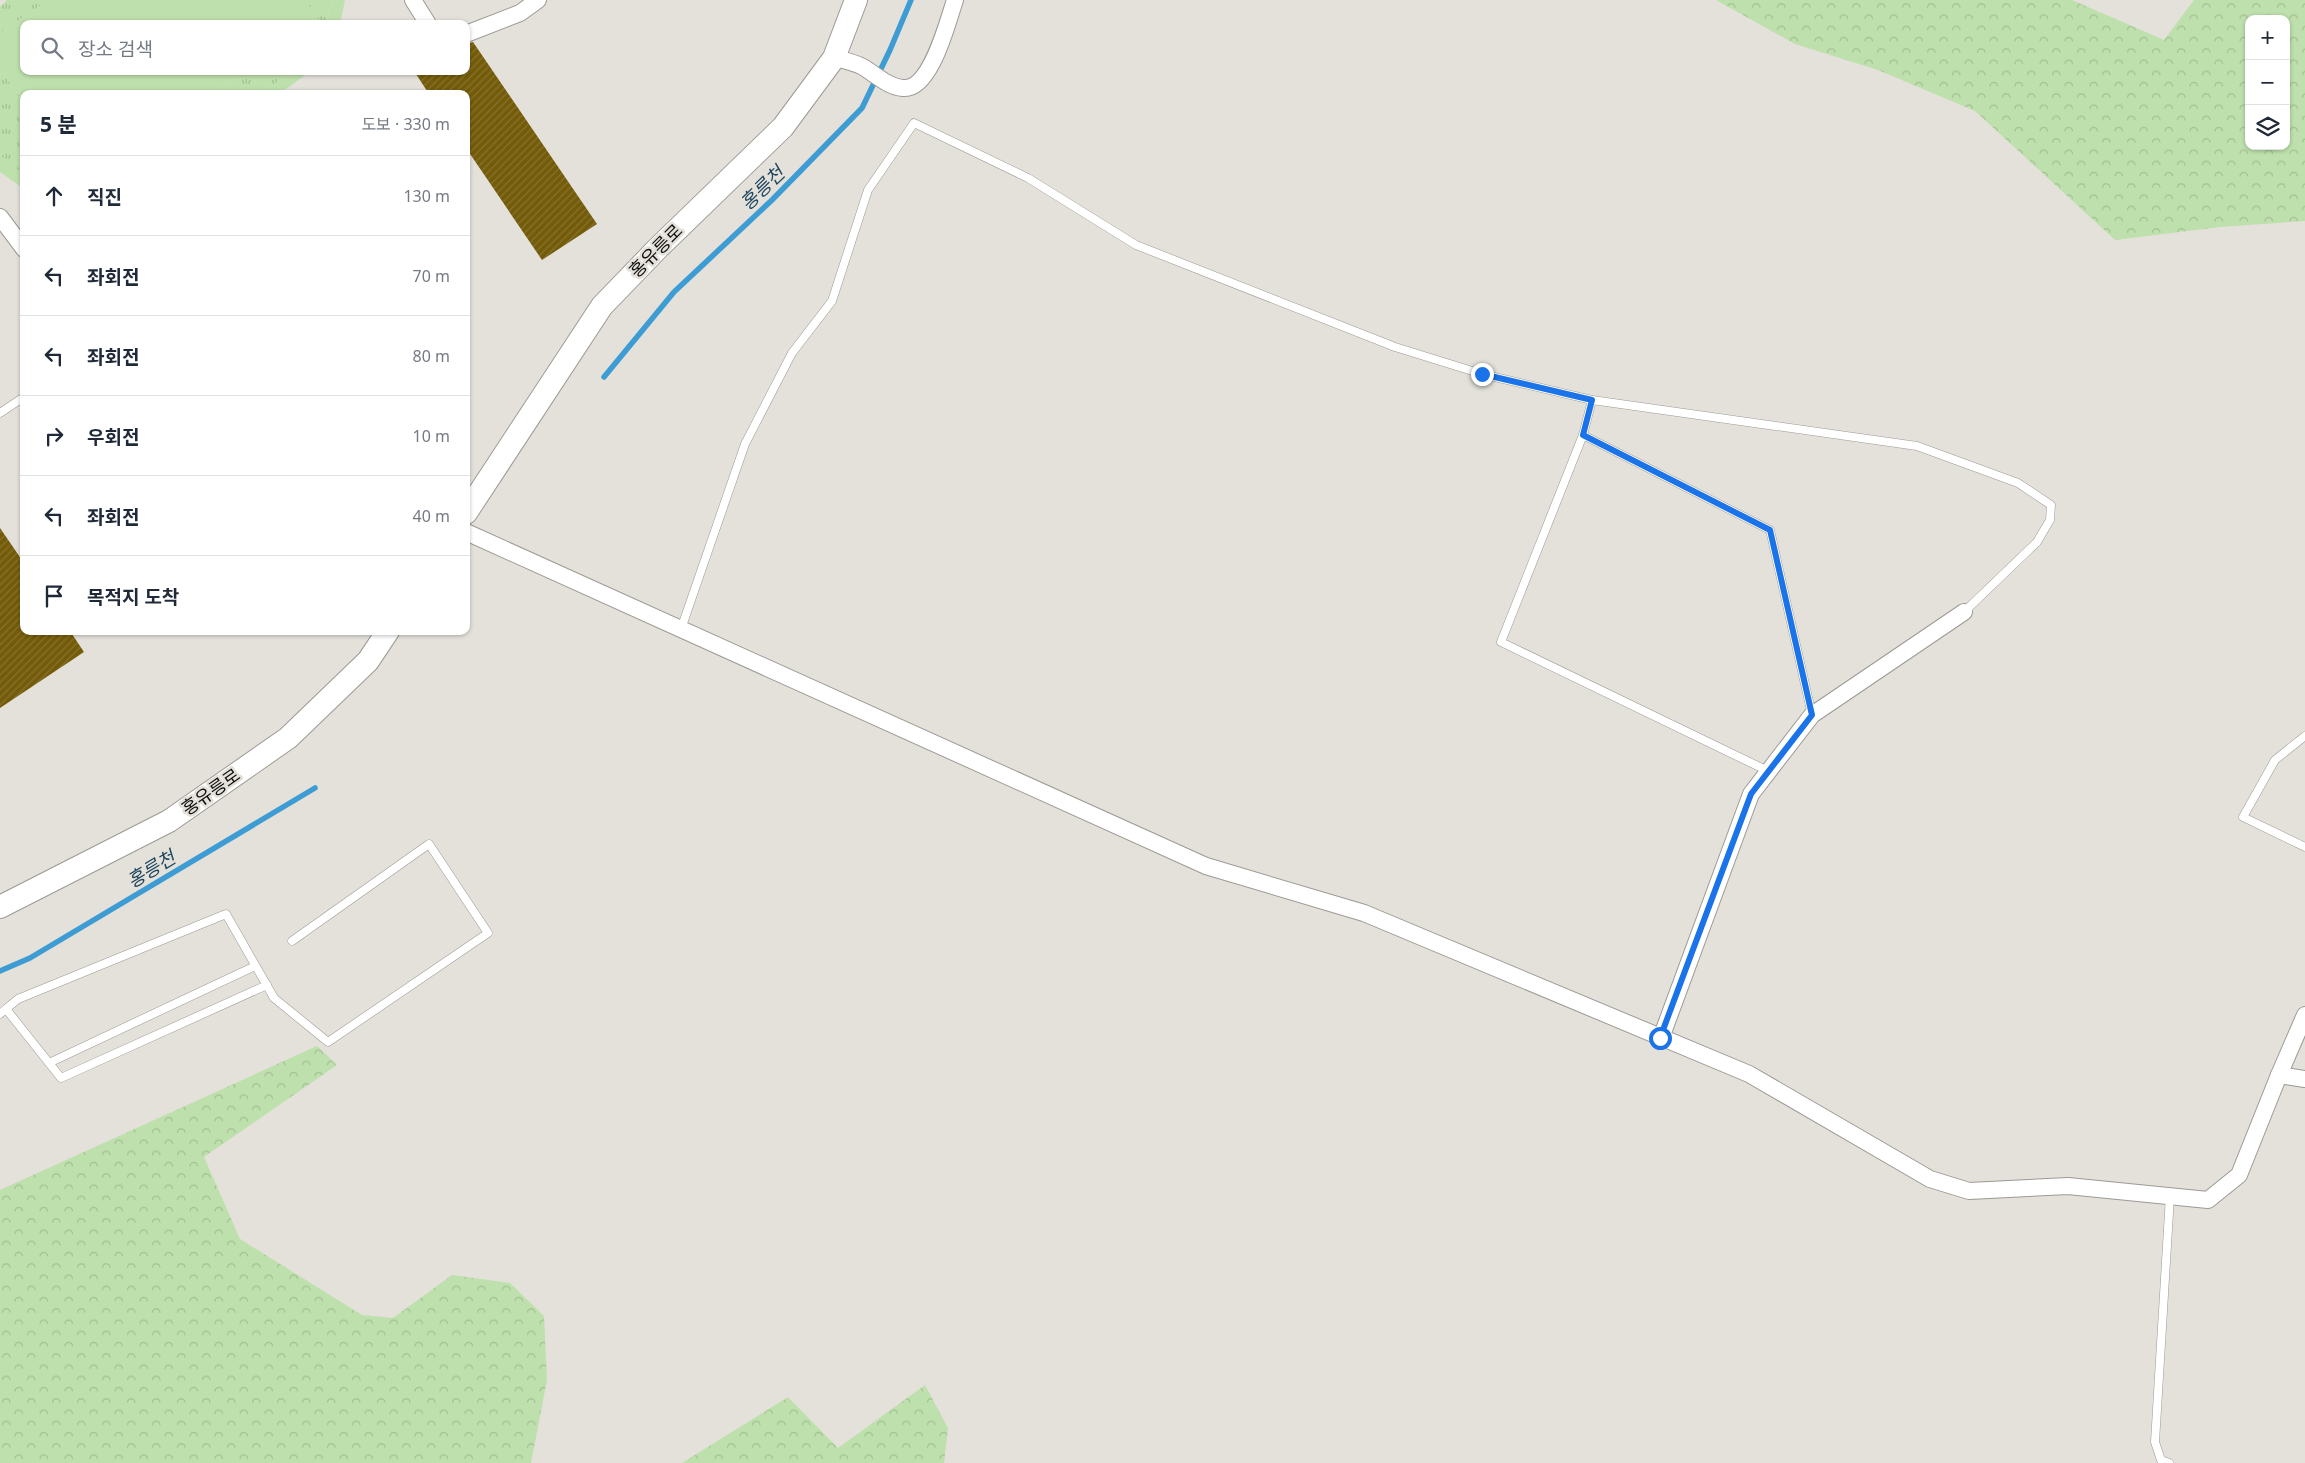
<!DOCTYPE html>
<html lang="ko">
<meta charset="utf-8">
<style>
body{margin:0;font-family:"Noto Sans","Noto Sans KR",sans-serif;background:#f2f2f3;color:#1f2937}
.controls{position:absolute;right:15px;top:15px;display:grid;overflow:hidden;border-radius:10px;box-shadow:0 1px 4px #0004}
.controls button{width:45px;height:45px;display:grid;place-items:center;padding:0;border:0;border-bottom:1px solid #e0e1e3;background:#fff;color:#1f2937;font:25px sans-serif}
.stop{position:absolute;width:15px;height:15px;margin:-11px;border:4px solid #1a73e8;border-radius:50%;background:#fff}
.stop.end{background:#1a73e8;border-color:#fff;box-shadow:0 1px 5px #0008}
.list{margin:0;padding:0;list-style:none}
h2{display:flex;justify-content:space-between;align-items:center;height:65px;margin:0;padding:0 20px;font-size:21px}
h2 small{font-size:16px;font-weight:400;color:#747a83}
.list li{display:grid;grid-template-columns:32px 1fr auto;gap:15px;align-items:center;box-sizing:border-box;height:80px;padding:0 20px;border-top:1px solid #e0e1e3}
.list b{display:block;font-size:19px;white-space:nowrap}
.list em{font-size:16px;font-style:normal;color:#747a83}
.icon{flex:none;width:28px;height:28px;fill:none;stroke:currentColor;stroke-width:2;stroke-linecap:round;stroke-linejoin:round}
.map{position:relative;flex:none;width:2305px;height:1463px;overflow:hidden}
.search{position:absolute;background:#fff;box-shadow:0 1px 4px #0004;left:20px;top:20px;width:450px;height:55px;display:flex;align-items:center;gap:12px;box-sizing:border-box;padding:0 18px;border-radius:10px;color:#747a83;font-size:19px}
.panel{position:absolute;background:#fff;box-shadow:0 1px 4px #0004;left:20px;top:90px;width:450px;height:545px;border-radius:10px}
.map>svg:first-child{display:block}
</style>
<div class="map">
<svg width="2305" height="1463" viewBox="0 0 2305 1463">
<defs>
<pattern id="grass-tufts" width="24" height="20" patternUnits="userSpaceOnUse" patternTransform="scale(1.25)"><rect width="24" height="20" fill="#bee0ac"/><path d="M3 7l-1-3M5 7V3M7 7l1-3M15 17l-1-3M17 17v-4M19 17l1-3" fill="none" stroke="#a2bf93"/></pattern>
<pattern id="forest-crowns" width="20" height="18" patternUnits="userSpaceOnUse" patternTransform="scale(1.25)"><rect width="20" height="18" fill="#bee0ac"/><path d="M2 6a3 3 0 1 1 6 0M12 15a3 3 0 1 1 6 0" fill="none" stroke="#a2bf93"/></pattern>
<pattern id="building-hatch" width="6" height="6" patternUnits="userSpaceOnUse" patternTransform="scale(1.25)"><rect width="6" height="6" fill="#745b07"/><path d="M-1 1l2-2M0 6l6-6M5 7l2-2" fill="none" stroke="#857233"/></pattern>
</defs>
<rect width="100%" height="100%" fill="#e4e1db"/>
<g fill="url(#grass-tufts)">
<path d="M7 0H49L0 33V7Z"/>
<path d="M305 0H332L326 24H318L320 22Z"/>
<path d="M0 68 24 103V175L0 155Z"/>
<path d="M247 71H293L260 94H213Z"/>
</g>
<g fill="url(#forest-crowns)" fill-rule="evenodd">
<path d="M1716 0H2072L2164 40 2194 0H2305V221L2220 227 2115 240 1975 111 1878 70 1795 44ZM2249 19H2286V146H2249Z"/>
<path d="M317 1046 337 1065 204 1157 240 1239 362 1315 393 1318 452 1275 510 1283 544 1316 547 1380 531 1463H0V1190Z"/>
<path d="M925 1385 948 1428 944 1463H682L788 1397 838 1448Z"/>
</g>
<g fill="#bee0ac">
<path d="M49 0H305L320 22 24 24V71H247L213 94H24V103L0 68V33Z"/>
<path d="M332 0H345L340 24H326Z"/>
<path d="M293 71H311L279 94H260Z"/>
<path d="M0 155 24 175V189L0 172Z"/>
</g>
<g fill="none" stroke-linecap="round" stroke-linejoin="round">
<g stroke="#3d9cd3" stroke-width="5.5">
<path d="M604 377 674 292 772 200 862 108 890 50 911 0"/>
<path d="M0 971 30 958 315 788"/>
</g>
</g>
<g fill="url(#building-hatch)">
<path d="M473 42 597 224 542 260 466 148V94H429L414 71H466V44Z"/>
<path d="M0 528 24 563V631H70L84 652 0 708Z"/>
</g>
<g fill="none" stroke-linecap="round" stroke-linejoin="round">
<defs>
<g id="lane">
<path d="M0 413 24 397"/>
<path d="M1583 435 1592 400"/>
<path d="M681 629 745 444 792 353 832 301 868 190 914 123 1028 178 1136 245 1395 347 1482 374 1592 400 1917 446 2018 483 2051 505 2050 520 2037 542 1964 612"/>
<path d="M2305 736 2275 760 2243 817 2305 847"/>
<path d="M1768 771 1501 642 1583 435 1770 530 1812 715"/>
<path d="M6 1009 61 1078 267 985"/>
<path d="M0 1014 18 999 226 914 274 998 328 1042 488 933 429 844 292 941"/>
<path d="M49 1063 255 966"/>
<path d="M2169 1463 2161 1460 2155 1442 2170 1196"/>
</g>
<g id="street">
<path d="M413 0 428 24"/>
<path d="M466 34 520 13 538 0"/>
<path d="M834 58C843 60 854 62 863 67 875 74 888 87 903 88 931 91 948 20 955 0"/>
<path d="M0 217 24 249"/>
<path d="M466 532 1206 866 1364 913 1749 1074 1930 1179 1969 1191 2068 1186 2208 1200 2239 1175 2279 1075 2305 1079"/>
<path d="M1661 1038 1751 794 1812 715 1964 612"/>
<path d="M2279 1075 2305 1015"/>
</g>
<g id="secondary">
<path d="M466 513 602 306 658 248 783 127 834 58 856 0"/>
<path d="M0 907 169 821 288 738 368 661 388 631"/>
</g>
</defs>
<use href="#lane" stroke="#9c9a94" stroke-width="9"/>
<use href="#street" stroke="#9c9a94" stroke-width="18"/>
<use href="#secondary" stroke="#9c9a94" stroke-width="24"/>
<use href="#lane" stroke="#fff" stroke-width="8"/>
<use href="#street" stroke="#fff" stroke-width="16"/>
<use href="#secondary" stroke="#fff" stroke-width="22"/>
</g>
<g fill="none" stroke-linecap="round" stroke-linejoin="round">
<path stroke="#1a73e8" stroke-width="6" d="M1482 374 1592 400 1583 435 1770 530 1812 715 1751 794 1660 1038"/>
</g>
<g text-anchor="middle" stroke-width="5" stroke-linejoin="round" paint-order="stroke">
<g font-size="18" fill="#0f0e0c" stroke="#e4e1db">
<text transform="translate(656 251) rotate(-45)" y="6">홍유릉로</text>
<text transform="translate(211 792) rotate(-35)" y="6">홍유릉로</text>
</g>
<g font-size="19" font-style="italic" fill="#1f465e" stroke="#e4e1db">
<text transform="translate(762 188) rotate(-44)" y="7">홍릉천</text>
<text transform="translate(151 869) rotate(-31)" y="7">홍릉천</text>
</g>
</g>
</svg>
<div class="controls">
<button>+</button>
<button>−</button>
<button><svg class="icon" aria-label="layers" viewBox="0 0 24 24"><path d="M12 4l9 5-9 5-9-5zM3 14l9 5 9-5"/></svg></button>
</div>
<div class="stop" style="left:1660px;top:1038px"></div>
<div class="stop end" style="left:1482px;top:374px"></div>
<div class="search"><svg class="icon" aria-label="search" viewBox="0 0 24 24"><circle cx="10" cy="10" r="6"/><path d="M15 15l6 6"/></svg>장소 검색</div>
<section class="panel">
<h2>5 분<small>도보 · 330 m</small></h2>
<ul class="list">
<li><svg class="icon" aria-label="ahead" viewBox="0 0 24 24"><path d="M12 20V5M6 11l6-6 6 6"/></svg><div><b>직진</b></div><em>130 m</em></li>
<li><svg class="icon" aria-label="left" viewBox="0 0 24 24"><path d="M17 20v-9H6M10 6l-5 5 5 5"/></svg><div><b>좌회전</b></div><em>70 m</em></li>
<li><svg class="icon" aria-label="left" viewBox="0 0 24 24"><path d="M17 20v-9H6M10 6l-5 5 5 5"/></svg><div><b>좌회전</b></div><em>80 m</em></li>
<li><svg class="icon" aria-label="right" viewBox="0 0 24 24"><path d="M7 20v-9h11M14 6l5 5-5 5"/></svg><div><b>우회전</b></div><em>10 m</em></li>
<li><svg class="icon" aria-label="left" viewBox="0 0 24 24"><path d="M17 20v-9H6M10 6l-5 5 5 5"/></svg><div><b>좌회전</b></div><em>40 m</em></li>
<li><svg class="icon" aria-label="arrive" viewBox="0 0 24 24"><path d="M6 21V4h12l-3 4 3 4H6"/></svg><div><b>목적지 도착</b></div></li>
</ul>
</section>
</div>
